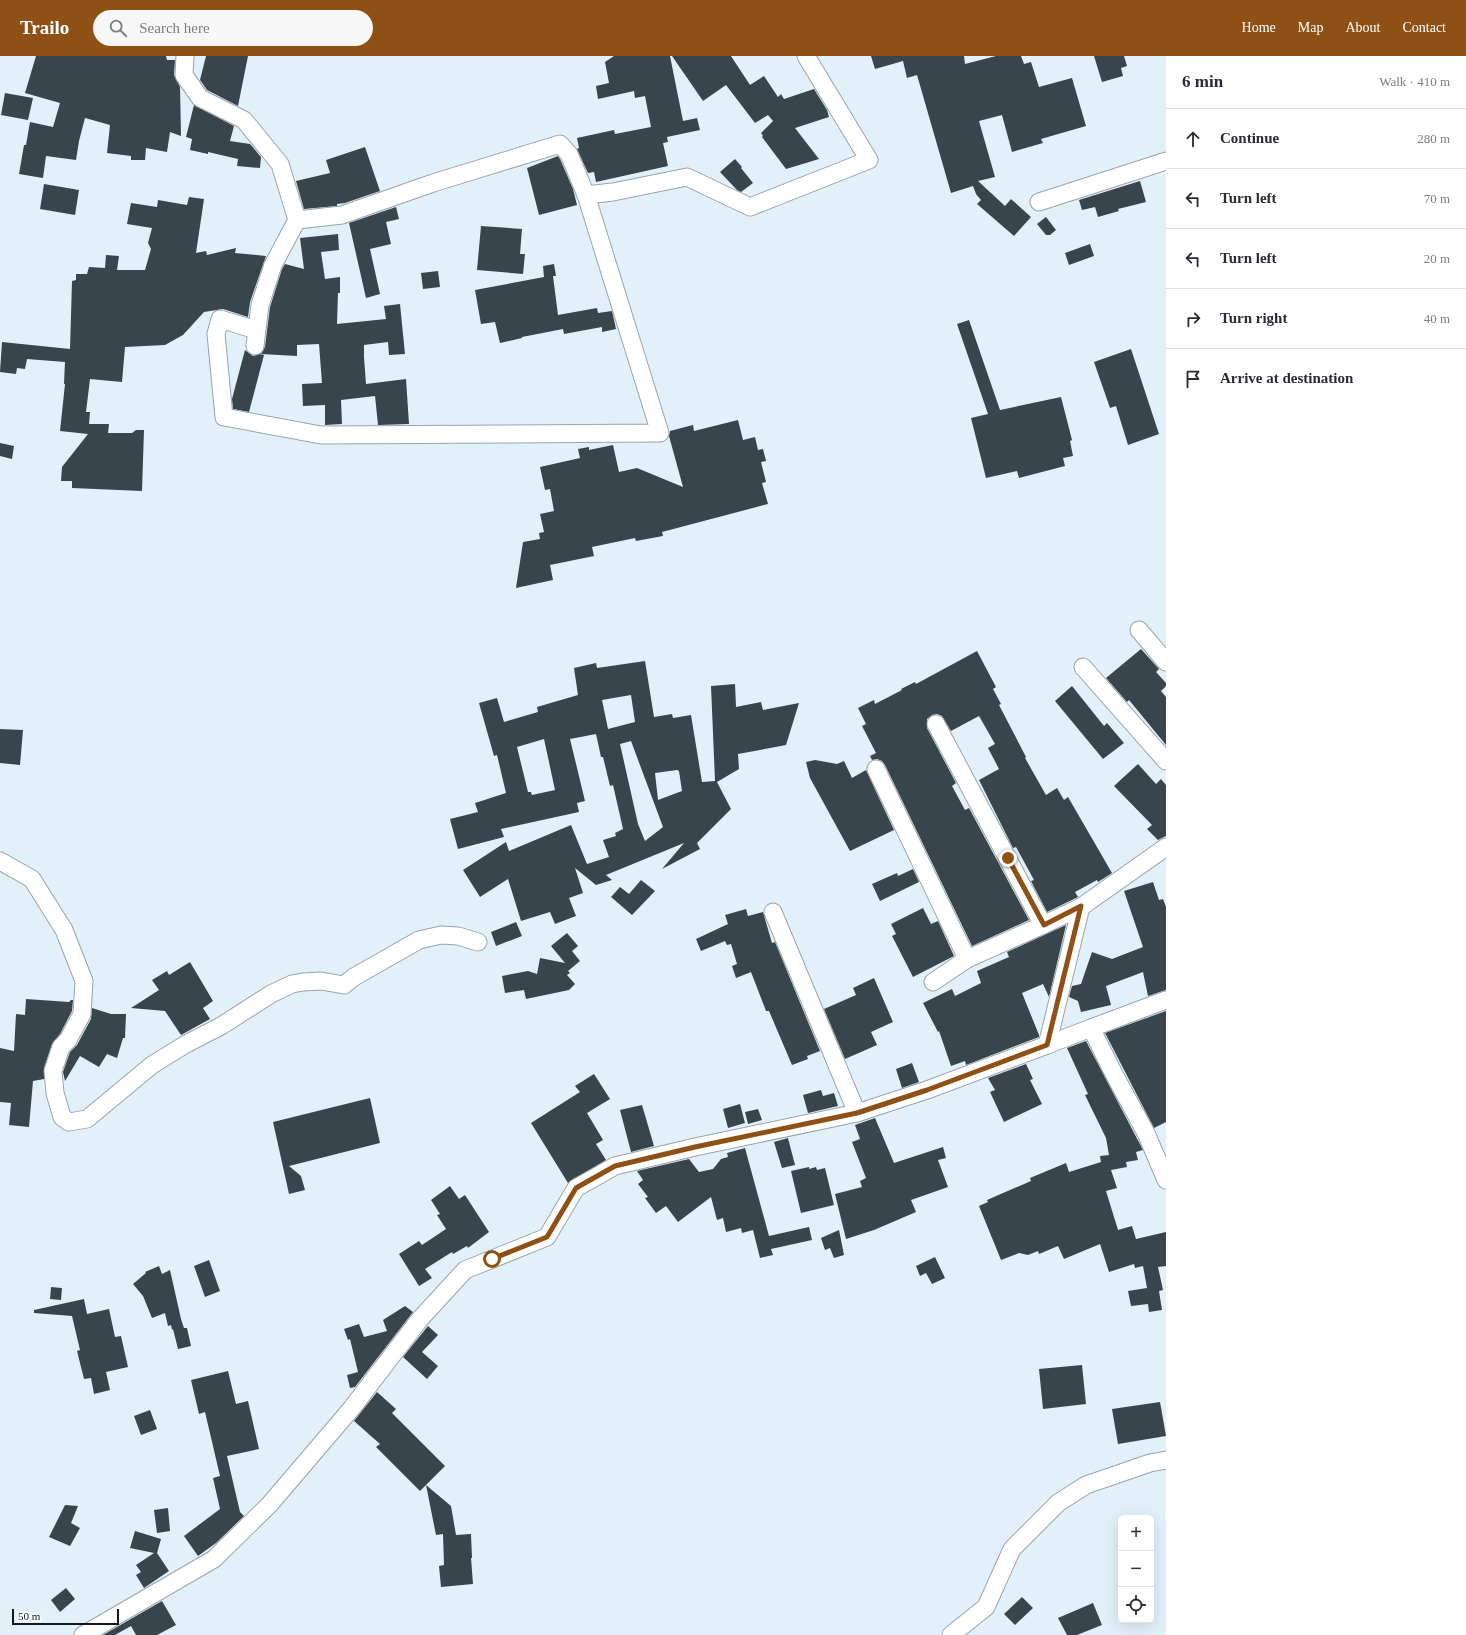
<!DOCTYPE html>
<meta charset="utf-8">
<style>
body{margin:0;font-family:Georgia,serif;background:#f7f7f7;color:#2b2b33}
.controls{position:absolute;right:12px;bottom:12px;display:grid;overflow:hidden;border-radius:6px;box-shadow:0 4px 16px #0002}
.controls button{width:36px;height:36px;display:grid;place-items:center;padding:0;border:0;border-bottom:1px solid #e1e1e2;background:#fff;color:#2b2b33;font:20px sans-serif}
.scale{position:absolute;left:12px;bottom:10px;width:107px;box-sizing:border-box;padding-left:4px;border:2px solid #13181b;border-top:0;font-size:11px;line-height:14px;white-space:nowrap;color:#13181b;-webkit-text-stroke:3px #f8fbfd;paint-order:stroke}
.stop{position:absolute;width:12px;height:12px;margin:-9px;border:3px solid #8f5016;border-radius:50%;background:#fff}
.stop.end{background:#8f5016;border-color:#fff;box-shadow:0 1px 4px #0008}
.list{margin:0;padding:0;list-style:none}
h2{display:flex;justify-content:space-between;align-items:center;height:52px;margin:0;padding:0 16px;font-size:17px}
h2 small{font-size:13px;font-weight:400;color:#7c7c81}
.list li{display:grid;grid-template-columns:26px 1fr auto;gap:12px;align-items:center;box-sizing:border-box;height:60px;padding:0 16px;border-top:1px solid #e1e1e2}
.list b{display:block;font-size:15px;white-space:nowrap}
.list em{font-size:13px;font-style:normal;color:#7c7c81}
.icon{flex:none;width:22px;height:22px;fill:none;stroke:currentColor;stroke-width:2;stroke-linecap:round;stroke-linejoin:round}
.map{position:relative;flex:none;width:1166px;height:1579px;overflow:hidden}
header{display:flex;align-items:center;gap:24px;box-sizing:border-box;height:56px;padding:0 20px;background:#8f5016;color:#fff}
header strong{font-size:19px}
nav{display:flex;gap:22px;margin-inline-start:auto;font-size:14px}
.search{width:280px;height:36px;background:#f7f7f7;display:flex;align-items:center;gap:10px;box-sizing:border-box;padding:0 14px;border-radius:22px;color:#7c7c81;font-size:15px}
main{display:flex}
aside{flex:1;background:#fff}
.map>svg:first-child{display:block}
</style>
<header>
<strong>Trailo</strong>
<div class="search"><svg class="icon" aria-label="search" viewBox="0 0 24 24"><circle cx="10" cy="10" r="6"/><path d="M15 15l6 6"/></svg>Search here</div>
<nav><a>Home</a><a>Map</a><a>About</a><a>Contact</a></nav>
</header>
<main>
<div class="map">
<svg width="1166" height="1579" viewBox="0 0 1166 1579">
<rect width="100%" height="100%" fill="#e2f0fa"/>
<g fill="#39454d" fill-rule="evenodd">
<path d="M36 0H166L167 4H175L174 19 180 31 181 80 170 76 167 96 146 92 145 104H131V100L107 97 110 69 85 62 79 85 76 104 46 100 43 122 19 118 24 89H26L30 66 53 71 60 47 25 37Z"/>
<path d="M206 0H248L238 50 207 34 200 24Z"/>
<path d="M614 0H670L683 65 697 62 700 74 667 81 668 86 663 87 668 110 596 126 594 116 588 117 577 93 579 92 577 82 614 74 615 78 651 71 645 40 635 42 634 35 598 43 596 30 609 27 605 6Z"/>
<path d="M672 0H731L750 29 764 20 778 41 781 38 784 43 814 33 827 54 829 61 795 72 819 103 786 113 762 81 763 80 761 77 773 65 768 59 755 67 726 29 703 45Z"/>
<path d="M871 0H964L965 8 996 0H1021L1024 8 1031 6 1039 31 1072 22 1086 70 1041 83 1043 87 1012 96 1002 59 979 65 995 121 978 125 1005 150 1011 143 1031 161 1014 180 977 148 981 144 976 138 973 130 951 137 917 19 907 22 903 5 875 13Z"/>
<path d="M1094 0H1124L1127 10 1121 12 1123 20 1102 26Z"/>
<path d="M5 37 33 42 28 64 1 59Z"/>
<path d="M194 49 234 70 230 85 250 88 261 101 260 112 237 110 238 103 208 96V98L190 94 192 83 186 81Z"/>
<path d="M365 91 380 135 345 147 337 148V150L304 153 296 125 330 117 326 104Z"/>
<path d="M558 100 560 103 573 133 577 149 539 159 527 112Z"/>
<path d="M735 103 742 111 741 112 753 127 741 136 737 134 720 116Z"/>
<path d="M1140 125 1146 146 1118 153 1119 155 1098 161 1095 151 1082 154 1079 144Z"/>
<path d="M44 128 79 134 75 159 40 153Z"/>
<path d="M189 141 204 143 196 197 206 195 207 199 236 192 235 197 266 200 250 246 248 261 223 253 204 256 183 279 165 289 125 291 122 326 90 323 86 356H90L89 368H109L108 377H132L136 374H144L142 435 72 432V425H61L62 411 88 378 60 375 65 328H64L65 306 27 303 25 313 17 312 16 318 0 316 2 286 70 293 72 225 76 224V218H87L89 211 105 212 106 199 119 200 117 214H145L151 193 148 187 152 172 127 168 131 147 157 151 158 144 187 149Z"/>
<path d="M396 151 399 163 386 166 391 188 370 193 380 238 366 242 349 167Z"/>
<path d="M1046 161 1056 174 1050 179H1046L1037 168Z"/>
<path d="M481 170 522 173 520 198H525L523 218 477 214Z"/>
<path d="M338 178 339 194 321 196 325 223 340 221V237H338L337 268 386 263 384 250 400 248 405 298 389 299 388 286 364 289V301L366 328 406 323 409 368 378 369 375 340 341 344 342 368 325 369V349L303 350 302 328 322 327 319 288 297 289V300L261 298 265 291 270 251 282 213 285 208 304 213 300 182Z"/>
<path d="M1090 188 1094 200 1069 209 1065 197Z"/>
<path d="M554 208 556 220H553L558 259 597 252 598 257 612 255 616 273 602 276V271L564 278 563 273 522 281V282L500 287 495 266 481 268 475 234 544 221 543 210Z"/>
<path d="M438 215 440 231 423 233 421 217Z"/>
<path d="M969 264 1000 354 1061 341 1072 384 1070 385 1073 400 1063 402 1065 410 1019 422 1017 415 986 422 971 362 988 358 957 268Z"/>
<path d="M1131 293 1159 378 1128 389 1116 350 1110 352 1094 306Z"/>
<path d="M245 294 253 300 260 298 264 299 249 356 233 353 232 343Z"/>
<path d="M738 364 743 384 755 381 758 394 763 393 766 405 761 406 766 426 762 427 768 448 662 476 663 480 636 485 635 482 592 491 594 500 550 509 553 524 516 532 523 486 540 483 539 477 544 476 540 458 554 455 550 433 545 434 540 411 580 402 578 393 589 391V394L613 389 619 416 637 412 683 431 669 380 670 375 693 369 694 375Z"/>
<path d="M0 387 14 390 12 403 0 400Z"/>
<path d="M1141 593 1159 613 1156 616 1166 627V630L1161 635 1166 641V689L1129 644 1127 646 1106 622Z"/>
<path d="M977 595 996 631 993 633 1001 648 999 649 1026 701 1025 702 1046 739 1057 732 1064 744 1068 741 1112 817 1098 826 1097 824 1075 836 1078 841 1076 842 1047 856 1031 825 1034 824 1016 791 1013 792 979 724 999 713 988 692 995 688 979 660 951 675 942 660 937 658 932 659 927 663V672L956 727 952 730 965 754 969 752 1029 864 972 890 885 709 882 705 877 703 872 704 870 700 876 697 862 670 866 668 858 652 874 644 875 648 902 634 901 633 915 626 916 628Z"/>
<path d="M645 605 654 661 672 658 673 662 691 659 702 726 715 725 711 630 735 628 736 651 761 646 763 654 799 647 786 689 738 698 739 713 717 726 731 753 697 787 700 793 662 813 684 787 606 819 612 824 596 829 575 812 583 837 569 842 576 860 555 868 550 856 521 865 508 823 480 841 463 814 506 786 509 795 571 769 587 808 609 801 603 784 616 780 615 777 623 773 613 729 610 730 603 701H601L596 678 570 683 585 745 577 747 579 756 501 773 504 781 458 793 450 763 478 756 475 747 506 737 497 699 494 700 479 647 497 642 504 666 538 656 537 651 578 639 574 612 596 607 597 612ZM631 639 635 666 608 673 602 644ZM544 683 555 734 532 739 531 736H528L517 691ZM631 685 663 771 645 785 638 768 620 688ZM677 714 679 715 682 735 658 744 655 717Z"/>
<path d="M1072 630 1104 670 1107 667 1124 687 1103 703 1055 645Z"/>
<path d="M0 673 23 674 20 709 0 707Z"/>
<path d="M815 704 837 708 844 705 852 722 866 714 894 774 850 795 810 722 806 706Z"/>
<path d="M1138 708 1156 728 1161 723 1166 729V780L1158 784 1147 773 1152 769 1114 730Z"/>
<path d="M913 813 919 826 880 845 872 828 897 817 898 820Z"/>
<path d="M641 824 655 835 632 859 611 841 620 831 629 838Z"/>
<path d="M1153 826 1159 844 1163 843 1166 851V934L1148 940 1143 916 1106 930 1111 949 1081 956 1078 945 1069 941 1072 930 1081 928 1092 896 1112 903 1143 891 1124 835Z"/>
<path d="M923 852 931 868 938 865 954 900 913 921 892 880 896 878 891 868Z"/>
<path d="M746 853 748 860 763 856 772 887 775 886 820 995 807 1000 808 1003 792 1009 769 955H766L751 916 736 922 732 910 737 908 731 888 727 889 725 885 701 895 696 883 728 868 725 859Z"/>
<path d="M516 866 522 880 496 890 491 876Z"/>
<path d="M1066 869 1049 941 1043 928 1022 937 1039 979V981L966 1009 965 1005 951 1010 939 975 938 976 923 947 952 933 955 940 981 927 977 915 1009 901 1007 896Z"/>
<path d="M567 877 578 890 572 895 580 905 568 915 570 917 567 919 575 928 569 934 526 943 524 934 505 937 502 920 528 915 537 918 540 902 565 907 551 890Z"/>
<path d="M190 906 213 945 203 952 210 963 181 979 165 955 131 952 159 934 152 924 167 915 169 919Z"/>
<path d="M874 922 893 966 871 976 877 989 845 1003 824 953 856 939 853 932Z"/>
<path d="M26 943 69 946 71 944H73L72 955 60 978 52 988 44 1012V1023L33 1025 29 1071 9 1069 11 1047 0 1046V992L14 995 16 958 25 959Z"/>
<path d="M92 952 111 958H126L125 982H123L117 1002 107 998 99 1011 80 1000 65 1025 63 1016 70 996 77 989 91 963Z"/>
<path d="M1166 955V1066L1154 1072 1105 977Z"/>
<path d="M1086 985 1143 1094 1136 1096 1138 1104 1126 1106 1127 1111 1111 1114 1117 1132 1106 1135 1118 1174 1132 1170 1136 1183 1166 1176V1210L1158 1211 1163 1234 1159 1235 1162 1254 1149 1256 1148 1248 1131 1250 1128 1235 1147 1232 1143 1210 1135 1212 1134 1208 1109 1216 1100 1188 1064 1203 1058 1190 1039 1198 1038 1195 1028 1199 1019 1197 1001 1204 979 1150 988 1146 987 1144 1031 1125 1030 1122 1066 1107 1069 1116 1101 1106 1100 1100 1109 1099 1106 1082 1085 1039 1088 1038 1067 992Z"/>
<path d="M912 1007 919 1026 902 1032 896 1013Z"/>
<path d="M1026 1008 1033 1023 1030 1024 1042 1048 1004 1066 990 1036 995 1034 988 1022Z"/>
<path d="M594 1018 610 1043 587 1057 603 1084 596 1088 606 1104 568 1127 531 1067 580 1036 575 1030Z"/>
<path d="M821 1034 823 1040 834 1037 838 1050 808 1057 803 1039Z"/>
<path d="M370 1042 380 1087 289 1110 301 1120 305 1134 289 1138 273 1066Z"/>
<path d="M740 1048 745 1067 728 1072 723 1053Z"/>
<path d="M642 1049 654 1090 631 1096 620 1054Z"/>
<path d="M758 1053 762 1064 748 1068 745 1056Z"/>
<path d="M875 1062 894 1107 943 1091 946 1102 938 1104 948 1131 911 1144 916 1156 874 1174 846 1183 835 1138 862 1131 860 1125 866 1122 852 1086 860 1083 855 1069Z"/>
<path d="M788 1082 795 1109 782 1112 774 1086Z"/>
<path d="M745 1092 769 1180 809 1171 812 1184 771 1193 773 1199 760 1202 753 1174 742 1177 741 1172 726 1176 723 1162 717 1164 711 1141 678 1166 666 1150 656 1157 645 1142 648 1141 638 1128 643 1124 637 1115 689 1103 699 1116 713 1113 721 1103 728 1101 727 1097Z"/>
<path d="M809 1111V1113L816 1111 817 1114 825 1112 834 1149 801 1157 791 1115Z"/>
<path d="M450 1130 459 1143 465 1139 489 1176 468 1192 467 1190 453 1198 452 1196 425 1213 432 1222 419 1230 399 1198 419 1185 422 1189 446 1173 437 1159 440 1158 431 1144Z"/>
<path d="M839 1174 844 1199 834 1202 830 1192 825 1194 821 1182Z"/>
<path d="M935 1201 945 1222 932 1228 926 1217 920 1220 916 1210Z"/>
<path d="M209 1204 220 1235 205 1241 194 1210Z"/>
<path d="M159 1210 162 1218 170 1214 181 1263 184 1272H187L191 1290 178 1293 173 1273 172 1274 171 1269 168 1270 165 1257 152 1262 143 1240 133 1228 146 1217 145 1216Z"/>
<path d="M51 1231 62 1232 61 1244 50 1243Z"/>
<path d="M84 1243 87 1258 109 1253 115 1281 121 1280 128 1311 106 1316 110 1334 94 1338 91 1322 84 1323 77 1295 80 1294 72 1260 34 1257V1254Z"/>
<path d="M405 1250 413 1256 355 1331 350 1332 347 1319 358 1316 350 1283 348 1284 344 1273 359 1268 364 1281 387 1275 383 1264Z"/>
<path d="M428 1270 438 1279 422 1296 438 1310 427 1323 403 1301Z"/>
<path d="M1082 1309 1086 1348 1043 1353 1039 1313Z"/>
<path d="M228 1315 236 1348 248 1345 259 1393 227 1400 240 1456 244 1460 216 1487 198 1500 184 1480 220 1453 213 1422 220 1420 205 1356 199 1358 191 1324Z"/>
<path d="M377 1336 396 1353 392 1357 445 1410 420 1435 376 1391 380 1388 354 1365Z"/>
<path d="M1160 1346 1166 1380 1118 1388 1112 1353Z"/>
<path d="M150 1354 157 1373 141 1379 134 1360Z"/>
<path d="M426 1429 451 1450 456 1479 471 1478 472 1502H471L473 1528 441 1531 439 1510 444 1509 443 1478 436 1479Z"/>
<path d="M65 1449 78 1450 71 1467 80 1472 70 1490 49 1481Z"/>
<path d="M168 1452 170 1475 157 1477 154 1454Z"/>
<path d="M135 1475 161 1483 157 1497 169 1515 144 1532 136 1519 141 1516 136 1509 154 1497 130 1492Z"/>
<path d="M66 1532 75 1543 60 1556 51 1544Z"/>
<path d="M1022 1541 1033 1552 1015 1569 1004 1558Z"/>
<path d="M162 1545 176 1569 157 1579H136L131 1570 115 1579H103Z"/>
<path d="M1093 1547 1102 1569 1077 1579H1067L1058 1562Z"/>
</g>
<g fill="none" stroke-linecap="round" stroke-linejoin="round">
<defs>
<g id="minor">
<path d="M185 0 184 19 200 42 244 64 280 108 297 164"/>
<path d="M1039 146 1166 105"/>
<path d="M256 274 220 263 216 278 224 361 321 379 660 377 586 139"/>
<path d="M255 290 260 249 273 209 297 164 342 159 433 127 560 88 569 98 586 139 613 136 687 121 750 151 869 104 806 0"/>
<path d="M1139 574 1166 606"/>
<path d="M1083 611 1166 705"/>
<path d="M936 668 1043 869"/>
<path d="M876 713 967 903"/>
<path d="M0 805 32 823 64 874 84 925 82 958 68 984 61 991 53 1015 55 1037 62 1061 69 1066 87 1063 152 1009 186 988 221 970 271 938 292 928 303 926 321 925 344 929 354 921 419 884 441 879 458 880 478 886"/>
<path d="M773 856 857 1057"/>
<path d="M933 926 967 903 1043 869 1081 851"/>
<path d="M1091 972 1166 944"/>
<path d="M1047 989 1091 972 1115 1020 1146 1077 1166 1124"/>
<path d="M83 1579 214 1503 270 1448 351 1353 420 1263 465 1214 547 1181 576 1132 615 1110 695 1091 857 1057 927 1034 1047 989 1081 851 1166 791"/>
<path d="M951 1579 986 1551 1012 1493 1058 1447 1086 1429 1150 1407 1166 1404"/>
</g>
</defs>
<use href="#minor" stroke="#97a4ae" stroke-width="19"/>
<use href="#minor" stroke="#fff" stroke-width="17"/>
</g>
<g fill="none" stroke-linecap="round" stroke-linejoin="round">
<path stroke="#8f5016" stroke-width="5" d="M492 1203 547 1181 576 1132 615 1110 695 1091 857 1057 927 1034 1047 989 1081 850 1044 869 1008 802"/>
</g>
</svg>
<div class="controls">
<button>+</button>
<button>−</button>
<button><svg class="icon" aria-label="locate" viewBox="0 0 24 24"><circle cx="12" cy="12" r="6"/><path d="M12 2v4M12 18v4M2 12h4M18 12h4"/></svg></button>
</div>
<div class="scale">50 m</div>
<div class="stop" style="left:492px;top:1203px"></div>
<div class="stop end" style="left:1008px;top:802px"></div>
</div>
<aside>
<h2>6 min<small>Walk · 410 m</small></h2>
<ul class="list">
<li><svg class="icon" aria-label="ahead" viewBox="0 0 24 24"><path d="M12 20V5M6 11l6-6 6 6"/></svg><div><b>Continue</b></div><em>280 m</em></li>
<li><svg class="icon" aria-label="left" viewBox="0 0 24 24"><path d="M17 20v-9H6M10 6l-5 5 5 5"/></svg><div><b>Turn left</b></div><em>70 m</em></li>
<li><svg class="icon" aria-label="left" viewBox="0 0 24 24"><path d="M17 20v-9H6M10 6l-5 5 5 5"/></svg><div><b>Turn left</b></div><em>20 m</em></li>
<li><svg class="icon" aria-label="right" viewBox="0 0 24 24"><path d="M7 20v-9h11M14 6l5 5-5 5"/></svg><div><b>Turn right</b></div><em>40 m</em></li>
<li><svg class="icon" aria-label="arrive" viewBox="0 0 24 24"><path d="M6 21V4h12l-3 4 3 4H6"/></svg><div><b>Arrive at destination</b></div></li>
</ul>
</aside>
</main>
